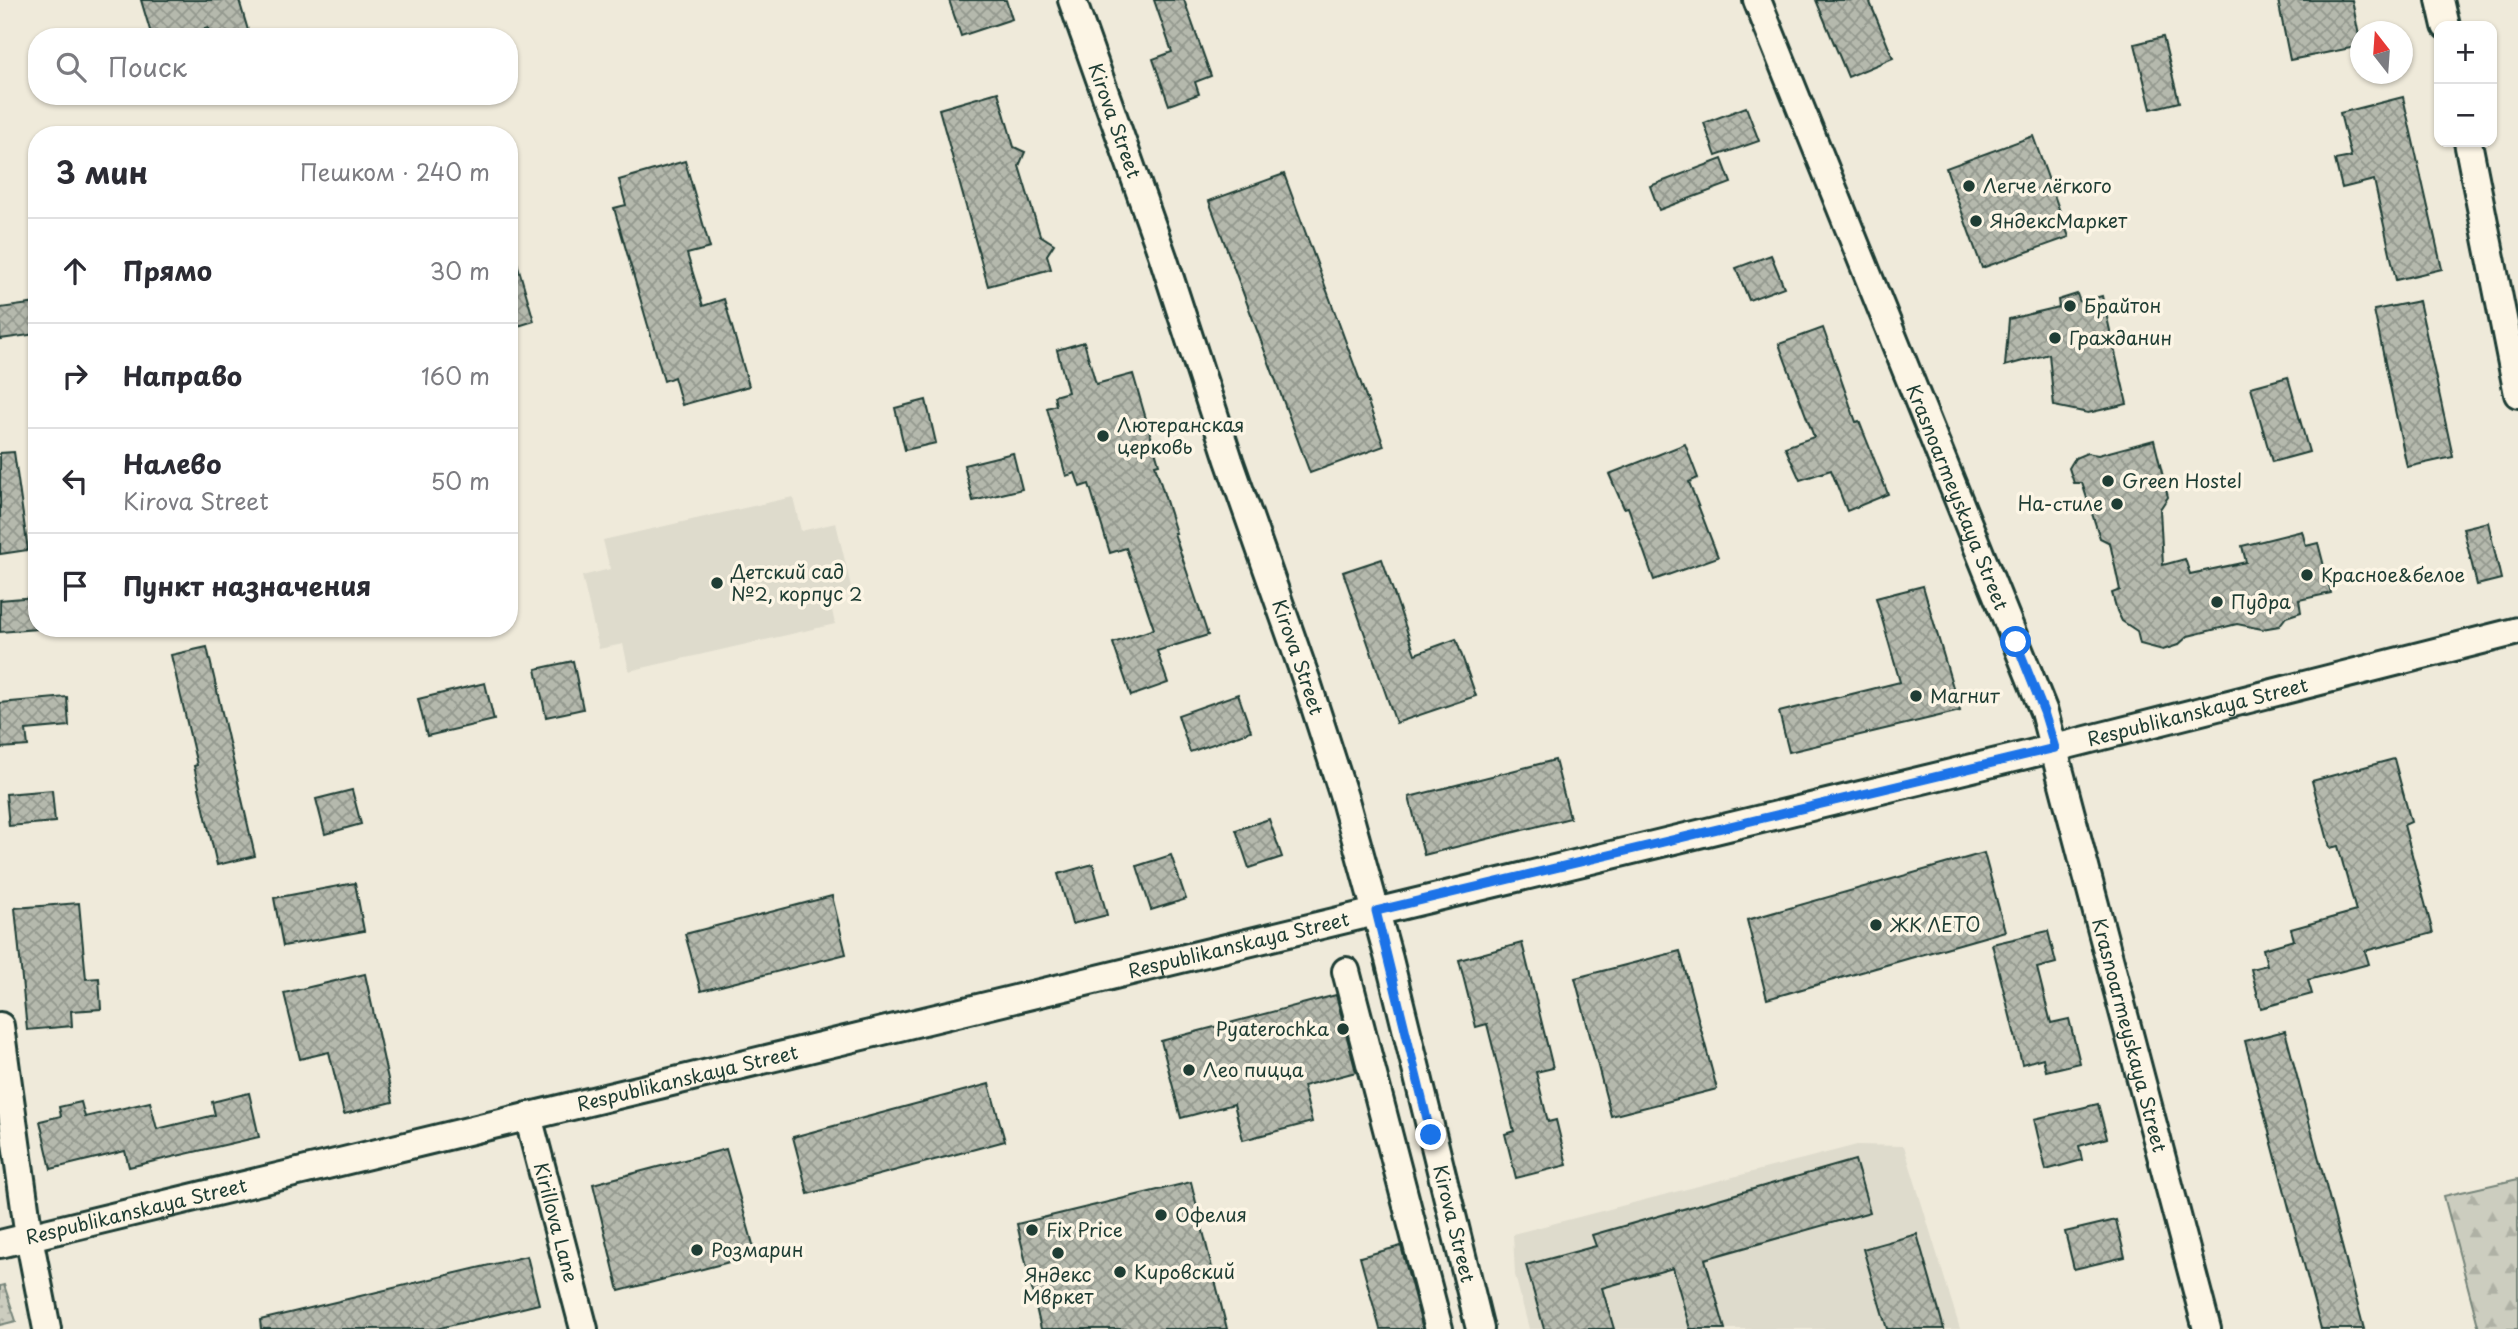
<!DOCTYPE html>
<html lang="ru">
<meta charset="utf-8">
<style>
body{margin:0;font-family:"Playpen Sans",sans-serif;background:#f7f7f7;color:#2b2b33}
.controls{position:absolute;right:21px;top:21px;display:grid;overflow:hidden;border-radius:14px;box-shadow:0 2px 5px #0004}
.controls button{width:63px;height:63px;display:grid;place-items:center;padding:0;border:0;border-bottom:2px solid #e1e1e2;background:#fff;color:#2b2b33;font:35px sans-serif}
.compass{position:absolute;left:2350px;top:21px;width:63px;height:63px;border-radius:50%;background:#fff;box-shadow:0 2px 5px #0004;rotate:343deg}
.stop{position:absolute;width:21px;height:21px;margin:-16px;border:5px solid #1a73e8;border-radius:50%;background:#fff}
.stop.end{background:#1a73e8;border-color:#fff;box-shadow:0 2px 7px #0008}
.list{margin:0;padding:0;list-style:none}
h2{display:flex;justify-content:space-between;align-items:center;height:91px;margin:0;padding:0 28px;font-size:30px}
h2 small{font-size:23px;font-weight:400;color:#7c7c81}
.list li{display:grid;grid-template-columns:46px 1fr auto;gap:21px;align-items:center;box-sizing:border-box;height:105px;padding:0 28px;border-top:2px solid #e1e1e2}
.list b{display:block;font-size:26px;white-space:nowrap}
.list p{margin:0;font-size:23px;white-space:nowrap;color:#7c7c81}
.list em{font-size:23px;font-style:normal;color:#7c7c81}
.icon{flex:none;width:38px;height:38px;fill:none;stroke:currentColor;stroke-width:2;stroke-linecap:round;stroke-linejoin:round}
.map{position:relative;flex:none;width:2518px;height:1329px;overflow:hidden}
.search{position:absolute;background:#fff;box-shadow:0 2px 5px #0004;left:28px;top:28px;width:490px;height:77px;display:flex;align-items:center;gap:18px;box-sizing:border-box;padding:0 24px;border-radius:28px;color:#7c7c81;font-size:26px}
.panel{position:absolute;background:#fff;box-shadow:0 2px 5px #0004;left:28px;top:126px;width:490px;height:511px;border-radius:28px}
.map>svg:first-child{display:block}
</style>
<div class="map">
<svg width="2518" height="1329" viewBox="0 0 2518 1329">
<defs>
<pattern id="grass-dots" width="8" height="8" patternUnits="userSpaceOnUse" patternTransform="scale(1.75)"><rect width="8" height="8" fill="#cccdbf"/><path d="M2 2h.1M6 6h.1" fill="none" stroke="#afb1a5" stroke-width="1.8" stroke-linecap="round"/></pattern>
<pattern id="forest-firs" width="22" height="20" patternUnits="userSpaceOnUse" patternTransform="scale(1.75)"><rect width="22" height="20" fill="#cccdbf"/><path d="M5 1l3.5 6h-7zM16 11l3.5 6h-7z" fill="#afb1a5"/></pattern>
<pattern id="building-cross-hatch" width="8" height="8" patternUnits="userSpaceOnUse" patternTransform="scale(1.75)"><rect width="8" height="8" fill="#b5b9ad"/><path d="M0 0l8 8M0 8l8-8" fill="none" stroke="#93988e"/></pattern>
</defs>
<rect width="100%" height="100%" fill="#efeada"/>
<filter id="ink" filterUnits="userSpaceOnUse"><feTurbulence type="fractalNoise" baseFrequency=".0143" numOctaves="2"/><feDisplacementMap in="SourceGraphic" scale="14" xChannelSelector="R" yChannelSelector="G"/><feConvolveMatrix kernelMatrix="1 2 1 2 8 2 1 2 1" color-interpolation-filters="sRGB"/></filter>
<g filter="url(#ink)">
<g fill="#dedbcc">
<path d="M793 497 801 531 836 523 852 591 829 597 835 624 629 671 623 644 599 649 582 576 610 569 603 540Z"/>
<path d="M1857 1145 1904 1146 1960 1329H1529L1515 1275 1513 1234Z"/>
</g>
<path fill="url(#grass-dots)" stroke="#76857a" stroke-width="2" d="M4 1285 16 1321 0 1325V1286Z"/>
<path fill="url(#forest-firs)" stroke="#76857a" stroke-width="2" d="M2518 1179V1329H2479L2444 1196Z"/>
<g fill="url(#building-cross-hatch)" stroke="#1f3d34" stroke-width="2">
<path d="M141 0H239L250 37H211L208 28 179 37H152Z"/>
<path d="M949 0H1006L1012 19 961 36Z"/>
<path d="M1154 0H1184L1211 76 1195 82 1199 94 1169 105 1153 59 1172 52Z"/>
<path d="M1816 0H1869L1893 58 1848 77Z"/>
<path d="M2278 0H2352L2361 46 2290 60Z"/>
<path d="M2163 37 2179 102 2151 109 2135 44Z"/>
<path d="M998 92 1014 147 1025 152 1019 166 1040 235 1054 244 1047 255 1051 269 988 286 939 109Z"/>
<path d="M2403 97 2442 269 2396 280 2374 180 2342 188 2335 160 2351 157 2340 113Z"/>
<path d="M1746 107 1759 141 1716 156 1704 123Z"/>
<path d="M2033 136 2069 237 1982 268 1946 168Z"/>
<path d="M1722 159 1731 183 1659 210 1650 186Z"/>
<path d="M685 161 710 248 687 254 703 306 724 299 749 386 682 405 674 377 664 381 614 208 626 205 619 180Z"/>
<path d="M1284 174 1384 446 1310 473 1209 201Z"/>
<path d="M1771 255 1784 287 1749 300 1736 268Z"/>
<path d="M509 259H516L534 321 509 329Z"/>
<path d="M2077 294 2080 302 2102 296 2127 404 2088 413 2054 406 2049 354 2005 366 2009 319 2059 307 2058 300Z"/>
<path d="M2419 301 2453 457 2407 467 2374 310Z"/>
<path d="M37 303V334L0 339V308Z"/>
<path d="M1823 328 1856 422 1859 421 1888 494 1847 511 1831 470 1800 480 1785 447 1814 437 1779 344Z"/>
<path d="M1084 342 1096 384 1133 374 1159 464 1155 465 1176 533H1174L1208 635 1157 651 1168 683 1131 696 1113 643 1154 629 1126 548 1110 553 1089 484 1080 487 1075 473 1066 476 1047 408 1056 405 1054 396 1068 392 1057 350Z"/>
<path d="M2288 377 2309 452 2272 462 2251 387Z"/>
<path d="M926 400 936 443 905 450 895 408Z"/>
<path d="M2154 440 2168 497 2160 509 2163 565 2185 559 2190 574 2246 562 2242 546 2302 531 2306 546 2318 543 2331 593 2299 600 2301 612 2286 617 2279 626 2262 629 2237 624 2188 636 2178 645 2163 650 2140 644 2137 631 2122 621 2117 611 2112 593 2120 590 2110 543 2100 538 2082 483H2074L2069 468 2075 458 2087 453 2098 455Z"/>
<path d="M1685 444 1698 478 1689 482 1718 557 1654 580 1628 507 1624 508 1609 474Z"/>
<path d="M14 452 28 550 0 554V453Z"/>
<path d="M1013 453 1022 489 973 501 964 465Z"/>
<path d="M2488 522 2501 579 2477 585 2463 528Z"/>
<path d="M1382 559 1415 654 1456 639 1476 696 1396 723 1343 572Z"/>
<path d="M1923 586 1960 711 1789 752 1779 712 1900 682 1876 598Z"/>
<path d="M35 597 37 629 0 632V600Z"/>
<path d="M207 647 255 856 217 865 194 766 197 765 171 655Z"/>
<path d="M573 661 583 709 546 717 536 669Z"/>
<path d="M485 683 494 720 427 736 418 699Z"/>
<path d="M1238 694 1251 731 1190 752 1178 715Z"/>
<path d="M67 697 69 726 26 730 28 746 1 748 0 703Z"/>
<path d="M2394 759 2411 822 2404 825 2433 933 2365 951 2369 964 2308 980 2312 994 2261 1008 2251 969 2267 965 2263 949 2294 940 2291 929 2356 911 2338 846 2330 848 2312 781Z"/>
<path d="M1555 760 1570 818 1424 855 1409 797Z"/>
<path d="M52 790 55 822 9 826 6 794Z"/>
<path d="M352 790 361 824 325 834 316 799Z"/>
<path d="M1269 819 1282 857 1249 868 1236 830Z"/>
<path d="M1984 853 2005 931 1767 999 1747 920Z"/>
<path d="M1171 855 1186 899 1151 910 1137 866Z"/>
<path d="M1093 864 1107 915 1072 924 1058 874Z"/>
<path d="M355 883 364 931 283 946 274 898Z"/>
<path d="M832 896 846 954 701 991 685 934Z"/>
<path d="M79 903 86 979 99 978 101 1009 71 1011 72 1026 27 1030 15 908Z"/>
<path d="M2048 931 2056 963 2037 968 2051 1023 2069 1019 2080 1063 2046 1071 2043 1058 2022 1064 1992 944Z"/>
<path d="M1522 943 1553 1068 1536 1072 1548 1122 1556 1120 1567 1165 1516 1178 1505 1134 1514 1131 1487 1024 1476 1027 1459 960Z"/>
<path d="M1680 951 1717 1089 1611 1116 1575 978Z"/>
<path d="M365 974 393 1102 344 1114 329 1052 300 1059 284 993Z"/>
<path d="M1336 995 1356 1072 1303 1086 1312 1122 1243 1140 1234 1104 1181 1118 1161 1041Z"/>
<path d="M2285 1031 2364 1329H2321L2245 1041Z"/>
<path d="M989 1084 1005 1141 808 1194 793 1137Z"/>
<path d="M249 1093 259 1137 129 1167 125 1151 51 1169 40 1121 61 1116 59 1107 81 1102 85 1117 150 1102 157 1129 215 1115 212 1102Z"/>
<path d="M2098 1104 2107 1138 2079 1146 2082 1160 2046 1170 2034 1119Z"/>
<path d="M726 1149 756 1255 619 1291 593 1184Z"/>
<path d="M1855 1160 1870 1212 1705 1259 1725 1329H1690L1673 1268 1602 1288 1614 1329H1544L1526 1265 1596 1246 1592 1235Z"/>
<path d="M1191 1182 1227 1329H1041L1017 1224Z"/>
<path d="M2116 1220 2125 1257 2074 1269 2065 1232Z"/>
<path d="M1917 1234 1944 1329H1887L1863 1249Z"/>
<path d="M1401 1246 1423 1329H1380L1360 1257Z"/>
<path d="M527 1256 539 1304 436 1329H261L260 1320Z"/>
</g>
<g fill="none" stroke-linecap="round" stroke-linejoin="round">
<defs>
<g id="street">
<path id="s1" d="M1072 0 1163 257 1229 460 1306 679 1345 800 1389 959 1480 1329"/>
<path id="s2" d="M1757 0 2044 712 2207 1329"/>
<path d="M2440 0 2446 26"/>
<path d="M2468 142 2518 394"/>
<path d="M1346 971 1439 1329"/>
<path d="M0 1026 29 1237 47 1329"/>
<path id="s3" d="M528 1116 584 1329"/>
<path id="s4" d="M0 1244 2055 748 2518 631"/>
</g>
</defs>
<use href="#street" stroke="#1f3d34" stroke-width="32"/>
<use href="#street" stroke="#fcf5e5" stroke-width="26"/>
</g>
</g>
<g fill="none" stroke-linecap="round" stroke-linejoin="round" filter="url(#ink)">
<path stroke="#1a73e8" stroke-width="9" d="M1431 1135 1376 911 2055 748 2044 712 2016 642"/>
</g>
<g fill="#1f3d34" stroke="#fcf5e5" stroke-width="2.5">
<circle cx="1969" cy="186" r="7"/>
<circle cx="1976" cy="221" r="7"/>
<circle cx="2070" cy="306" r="7"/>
<circle cx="2055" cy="338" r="7"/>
<circle cx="1103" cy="436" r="7"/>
<circle cx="2108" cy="481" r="7"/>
<circle cx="2117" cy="504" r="7"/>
<circle cx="2307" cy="575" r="7"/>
<circle cx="717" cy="583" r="7"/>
<circle cx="2217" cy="602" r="7"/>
<circle cx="1916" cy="696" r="7"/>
<circle cx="1876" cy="925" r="7"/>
<circle cx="1343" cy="1029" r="7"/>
<circle cx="1189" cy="1070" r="7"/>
<circle cx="1161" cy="1215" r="7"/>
<circle cx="1032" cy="1230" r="7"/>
<circle cx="697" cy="1250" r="7"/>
<circle cx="1058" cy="1253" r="7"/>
<circle cx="1120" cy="1272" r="7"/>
</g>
<g text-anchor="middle" stroke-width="7" stroke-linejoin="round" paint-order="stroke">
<g font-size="19" fill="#1f3d34" stroke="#fcf5e5">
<text dy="7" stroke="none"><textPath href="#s1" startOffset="128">Kirova Street</textPath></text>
<text dy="7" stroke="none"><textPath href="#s2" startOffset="536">Krasnoarmeyskaya Street</textPath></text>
<text dy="7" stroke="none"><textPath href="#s1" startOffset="695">Kirova Street</textPath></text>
<text dy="7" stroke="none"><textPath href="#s4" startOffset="2261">Respublikanskaya Street</textPath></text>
<text dy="7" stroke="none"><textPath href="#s4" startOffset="1274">Respublikanskaya Street</textPath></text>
<text dy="7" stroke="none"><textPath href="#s2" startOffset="1102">Krasnoarmeyskaya Street</textPath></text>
<text dy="7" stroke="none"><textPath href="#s4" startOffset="707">Respublikanskaya Street</textPath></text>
<text dy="7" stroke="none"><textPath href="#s4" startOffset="140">Respublikanskaya Street</textPath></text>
<text dy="7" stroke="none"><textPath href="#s3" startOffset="110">Kirillova Lane</textPath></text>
<text dy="7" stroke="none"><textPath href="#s1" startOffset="1283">Kirova Street</textPath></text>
</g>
<g font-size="19" fill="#1f3d34" stroke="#fcf5e5" text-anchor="start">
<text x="1983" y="193">Легче лёгкого</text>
<text x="1990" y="228">ЯндексМаркет</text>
<text x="2084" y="313">Брайтон</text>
<text x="2069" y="345">Гражданин</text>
<text x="1117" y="432">Лютеранская<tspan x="1117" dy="22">церковь</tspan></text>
<text x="2122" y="488">Green Hostel</text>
<text x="2103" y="511" text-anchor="end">На-стиле</text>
<text x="731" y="579">Детский сад<tspan x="731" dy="22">№2, корпус 2</tspan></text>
<text x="2321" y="582">Красное&amp;белое</text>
<text x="2231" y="609">Пудра</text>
<text x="1930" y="703">Магнит</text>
<text x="1890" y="932">ЖК ЛЕТО</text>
<text x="1329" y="1036" text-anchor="end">Pyaterochka</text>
<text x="1203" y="1077">Лео пицца</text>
<text x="1175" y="1222">Офелия</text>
<text x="1046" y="1237">Fix Price</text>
<text x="711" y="1257">Розмарин</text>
<text x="1134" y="1279">Кировский</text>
<text x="1058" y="1282" text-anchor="middle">Яндекс<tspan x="1058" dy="22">Мвркет</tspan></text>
</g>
</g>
</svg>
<div class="controls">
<button>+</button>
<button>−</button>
</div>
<svg class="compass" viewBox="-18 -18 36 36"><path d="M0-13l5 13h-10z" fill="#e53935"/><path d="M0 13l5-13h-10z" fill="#7c7c81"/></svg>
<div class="stop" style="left:2016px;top:642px"></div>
<div class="stop end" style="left:1431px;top:1135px"></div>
<div class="search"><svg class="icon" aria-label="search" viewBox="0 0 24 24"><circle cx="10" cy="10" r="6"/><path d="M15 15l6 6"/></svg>Поиск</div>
<section class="panel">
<h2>3 мин<small>Пешком · 240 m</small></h2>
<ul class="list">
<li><svg class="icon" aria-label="ahead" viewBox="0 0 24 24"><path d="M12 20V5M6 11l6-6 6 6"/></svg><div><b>Прямо</b></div><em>30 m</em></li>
<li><svg class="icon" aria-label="right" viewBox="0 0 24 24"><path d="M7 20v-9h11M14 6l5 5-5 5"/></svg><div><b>Направо</b></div><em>160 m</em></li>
<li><svg class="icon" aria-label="left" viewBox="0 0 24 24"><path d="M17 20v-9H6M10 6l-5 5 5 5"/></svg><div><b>Налево</b><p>Kirova Street</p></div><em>50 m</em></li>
<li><svg class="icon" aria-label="arrive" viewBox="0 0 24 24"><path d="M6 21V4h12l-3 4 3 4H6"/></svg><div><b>Пункт назначения</b></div></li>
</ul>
</section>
</div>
